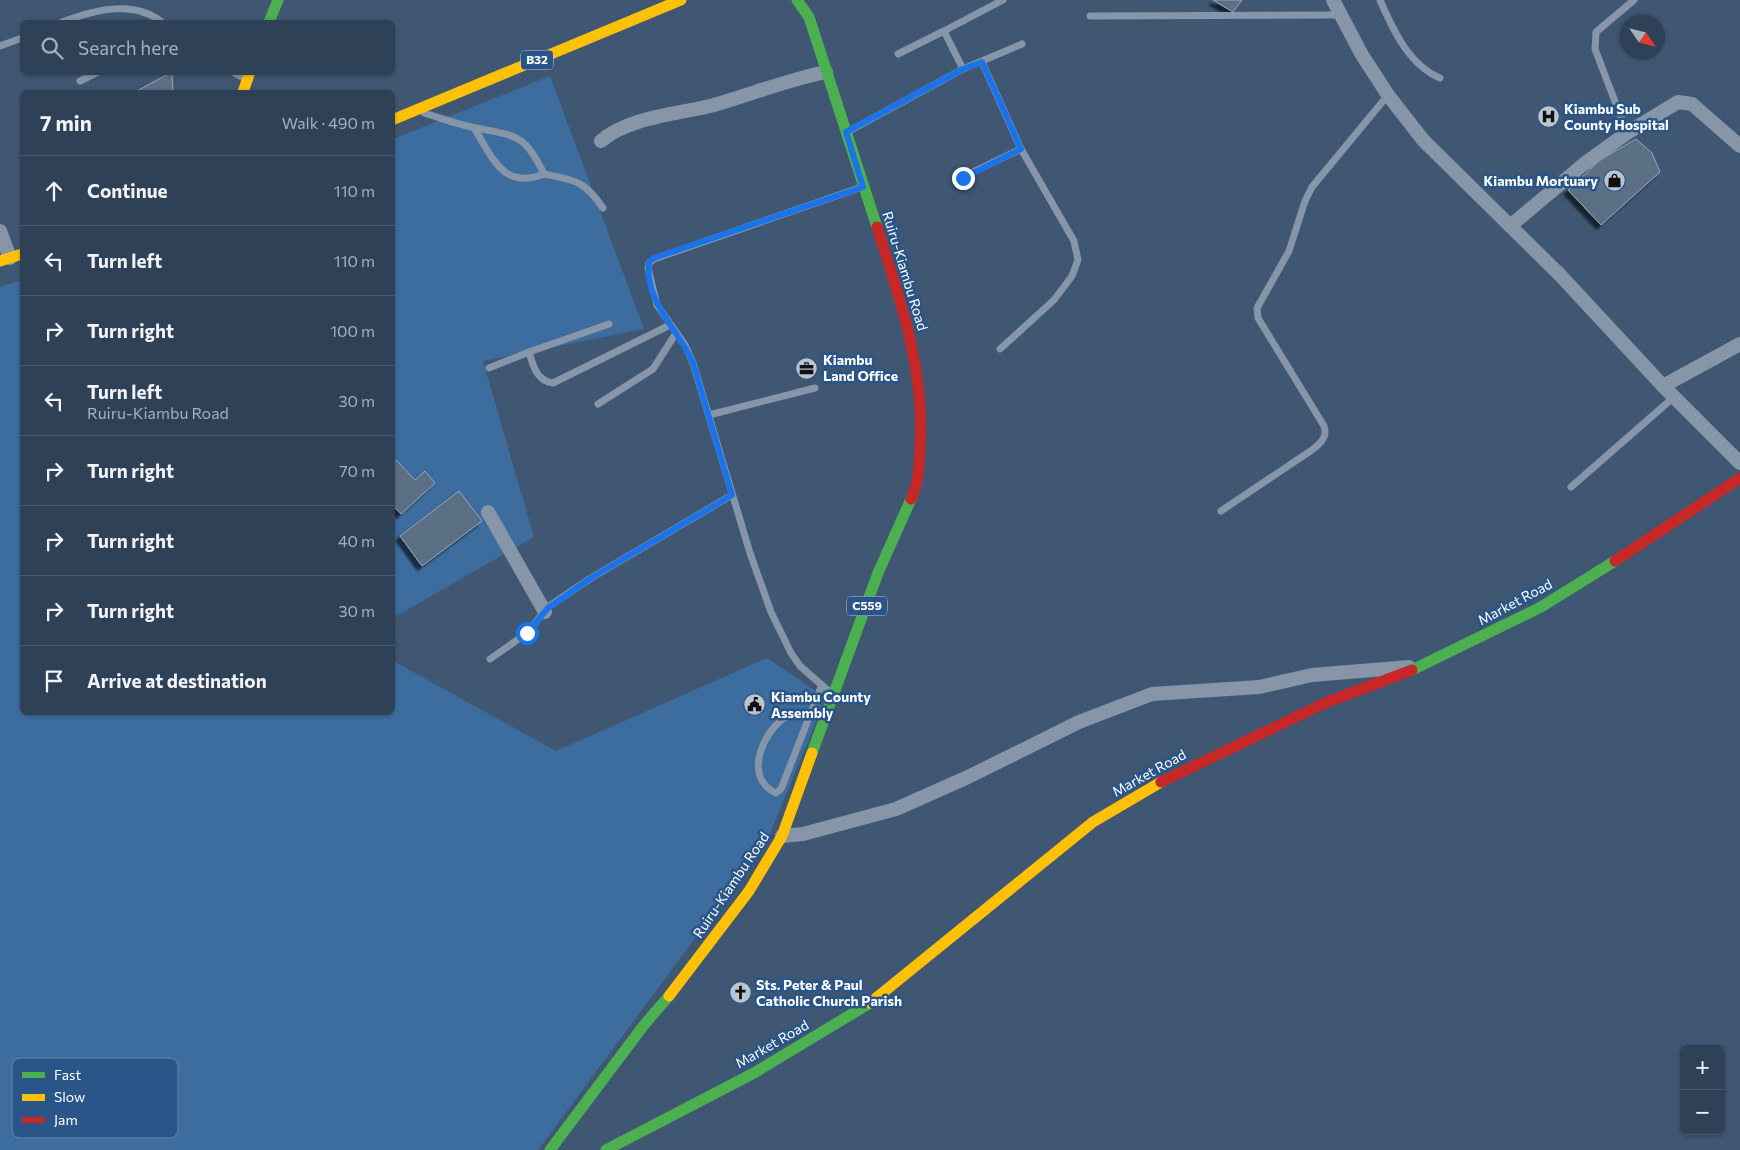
<!DOCTYPE html>
<meta charset="utf-8">
<style>
body{margin:0;font-family:Commissioner,sans-serif;background:#37485c;color:#f1f3f6}
.controls{position:absolute;right:15px;bottom:15px;display:grid;overflow:hidden;border-radius:8px;box-shadow:0 1px 4px #0004}
.controls button{width:45px;height:45px;display:grid;place-items:center;padding:0;border:0;border-bottom:1px solid #4a5a6c;background:#2f4156;color:#f1f3f6;font:25px sans-serif}
.compass{position:absolute;left:1620px;top:15px;width:45px;height:45px;border-radius:50%;background:#2f4156;box-shadow:0 1px 4px #0004;rotate:125deg}
.stop{position:absolute;width:15px;height:15px;margin:-11px;border:4px solid #1a73e8;border-radius:50%;background:#fff}
.stop.end{background:#1a73e8;border-color:#fff;box-shadow:0 1px 5px #0008}
.list{margin:0;padding:0;list-style:none}
h2{display:flex;justify-content:space-between;align-items:center;height:65px;margin:0;padding:0 20px;font-size:21px}
h2 small{font-size:16px;font-weight:400;color:#a7afb9}
.list li{display:grid;grid-template-columns:32px 1fr auto;gap:15px;align-items:center;box-sizing:border-box;height:70px;padding:0 20px;border-top:1px solid #4a5a6c}
.list b{display:block;font-size:19px;white-space:nowrap}
.list p{margin:0;font-size:16px;white-space:nowrap;color:#a7afb9}
.list em{font-size:16px;font-style:normal;color:#a7afb9}
.icon{flex:none;width:28px;height:28px;fill:none;stroke:currentColor;stroke-width:2;stroke-linecap:round;stroke-linejoin:round}
.map{position:relative;flex:none;width:1740px;height:1150px;overflow:hidden}
.search{position:absolute;background:#2f4156;box-shadow:0 1px 4px #0004;left:20px;top:20px;width:375px;height:55px;display:flex;align-items:center;gap:12px;box-sizing:border-box;padding:0 18px;border-radius:8px;color:#a7afb9;font-size:19px}
.panel{position:absolute;background:#2f4156;box-shadow:0 1px 4px #0004;left:20px;top:90px;width:375px;height:625px;border-radius:8px}
.map>svg:first-child{display:block}
</style>
<div class="map">
<svg width="1740" height="1150" viewBox="0 0 1740 1150">
<defs>
<filter id="shadow"><feDropShadow dx="-4.5" dy="4.5" stdDeviation="1" flood-color="#0009"/></filter>
</defs>
<rect width="100%" height="100%" fill="#3f5773"/>
<g fill="#3d6c9f">
<path d="M550 76 644 329 483 361 534 537 393 618V139Z"/>
<path d="M22 280V712H392L393 661 556 751 767 658 826 698 767 841 538 1150H0V287Z"/>
</g>
<g fill="#5c6f85" stroke="#99a7b7" filter="url(#shadow)">
<path d="M1213 0H1242L1233 12Z"/>
<path d="M172 72 173 92H135Z"/>
<path d="M1636 139 1652 153 1660 172 1601 225 1568 190 1600 160Z"/>
<path d="M396 460 415 480 425 471 435 483 401 514 392 505V463Z"/>
<path d="M459 491 482 521 422 566 400 536Z"/>
</g>
<g fill="none" stroke-linecap="round" stroke-linejoin="round">
<g stroke="#8696a8" stroke-width="7">
<path d="M1380 0C1393 30 1409 65 1440 78"/>
<path d="M1090 16 1341 15"/>
<path d="M62 22C97 9 134 0 162 22"/>
<path d="M944 31 1003 0"/>
<path d="M0 46 22 38"/>
<path d="M898 54 944 31 963 69"/>
<path d="M982 62 1021 149 1074 241 1078 260 1072 276 1054 300 1000 349"/>
<path d="M233 72 247 80"/>
<path d="M80 81 98 72"/>
<path d="M424 113C441 118 459 125 476 128 517 136 525 134 544 174 575 180 585 181 603 208"/>
<path d="M474 128C493 158 503 190 544 174"/>
<path d="M849 131 963 69 1022 44"/>
<path d="M1627 133 1595 49 1596 32 1634 0"/>
<path d="M963 177 1021 149"/>
<path d="M529 352 609 324"/>
<path d="M489 368 529 352C533 366 537 381 553 383L670 325"/>
<path d="M598 404 653 369 676 333"/>
<path d="M709 415 815 388"/>
<path d="M1571 487 1674 397"/>
<path d="M1221 511 1312 450C1320 444 1328 437 1324 426L1258 318 1257 308 1289 251 1305 201 1312 187 1388 95"/>
<path d="M490 659 527 633 548 607 591 578 732 495"/>
<path d="M832 694 800 666 791 653 771 612 750 553 693 363 685 345 657 305 648 268 649 263 654 259 862 187"/>
<path d="M811 713C802 713 792 713 784 718 761 735 744 778 776 793L781 789 821 687"/>
</g>
<g stroke="#8696a8" stroke-width="14">
<path d="M1333 0 1362 55 1388 95 1423 140 1561 276 1663 386 1740 463"/>
<path d="M601 141C628 117 680 114 714 105 752 94 787 80 826 72"/>
<path d="M1510 226 1584 164 1627 133 1678 102 1692 104 1740 146"/>
<path d="M0 231 10 258"/>
<path d="M1663 386 1740 344"/>
<path d="M488 512 545 612"/>
<path d="M782 836 803 834 896 809 968 777 1079 722 1152 694 1259 687 1312 675 1409 667"/>
</g>
<g stroke="#4caf50" stroke-width="11">
<path d="M797 0 809 17 877 227"/>
<path d="M269 22 278 0"/>
<path d="M1412 670 1541 607 1615 561"/>
<path d="M812 753 878 573 911 499"/>
<path d="M550 1150 644 1025 669 996"/>
<path d="M606 1150 754 1073 870 1003"/>
</g>
<g stroke="#ffc107" stroke-width="11">
<path d="M243 92 250 72"/>
<path d="M392 120 681 0"/>
<path d="M0 261 22 254"/>
<path d="M669 996 749 891 782 836 812 753"/>
<path d="M870 1003 1093 822 1161 782"/>
</g>
<g stroke="#c62828" stroke-width="11">
<path d="M877 227C900 299 925 370 920 447 919 466 919 482 911 499"/>
<path d="M1615 561 1740 478"/>
<path d="M1161 782 1325 703 1412 670"/>
</g>
</g>
<g fill="none" stroke-linecap="round" stroke-linejoin="round">
<path stroke="#1a73e8" stroke-width="6" d="M527 633 548 608 591 578 732 495 693 363C679 329 644 303 649 262L654 258 863 187 846 132 963 69 982 62 1021 149 963 178"/>
</g>
<defs>
<symbol id="hospital-disc" viewBox="-11 -11 22 22"><circle r="9.5" fill="#bcc4ce" stroke="#295589"/><path d="M-5-5h3v3.5h4V-5h3V5h-3V1.5h-4V5h-3Z" fill="#111"/></symbol>
<symbol id="shop-disc" viewBox="-11 -11 22 22"><circle r="9.5" fill="#bcc4ce" stroke="#295589"/><path d="M-5-2.5h2.3a2.7 3.5 0 0 1 5.4 0H5L5.5 6h-11ZM-1.5-2.5h3a1.5 2.3 0 0 0-3 0Z" fill="#111"/></symbol>
<symbol id="office-disc" viewBox="-11 -11 22 22"><circle r="9.5" fill="#bcc4ce" stroke="#295589"/><path d="M-6-3h4V-5.5h4V-3h4V5H-6ZM-1-4.5V-3h2v-1.5ZM-6 0V1H6V0Z" fill="#111"/></symbol>
<symbol id="civic-disc" viewBox="-11 -11 22 22"><circle r="9.5" fill="#bcc4ce" stroke="#295589"/><path d="M-.6-6.5H3V-4.5H.6V-3L4-1V1h2V6H-6V1h2V-1L-.6-3ZM-1.2 2.5V6h2.4V2.5Z" fill="#111"/></symbol>
<symbol id="church-disc" viewBox="-11 -11 22 22"><circle r="9.5" fill="#bcc4ce" stroke="#295589"/><path d="M-1.2-6h2.4v3.5h3.3v2.4h-3.3V6h-2.4V-.1h-3.3v-2.4h3.3Z" fill="#111"/></symbol>
</defs>
<g fill-rule="evenodd">
<use href="#hospital-disc" x="1536" y="104" width="25" height="25"/>
<use href="#shop-disc" x="1602" y="168" width="25" height="25"/>
<use href="#office-disc" x="794" y="356" width="25" height="25"/>
<use href="#civic-disc" x="742" y="692" width="25" height="25"/>
<use href="#church-disc" x="728" y="980" width="25" height="25"/>
</g>
<g text-anchor="middle" stroke-width="5" stroke-linejoin="round" paint-order="stroke">
<g fill="#295589" stroke="#bfccdc" stroke-width="1">
<rect x="521" y="50.5" width="32" height="19" rx="4"/>
<rect x="847" y="596.5" width="40" height="19" rx="4"/>
</g>
<g font-size="12" font-weight="bold" fill="#fff">
<text x="537" y="64">B32</text>
<text x="867" y="610">C559</text>
</g>
<g font-size="14" font-weight="bold" fill="#fff" stroke="#295589" text-anchor="start">
<text x="1564" y="114">Kiambu Sub<tspan x="1564" dy="16">County Hospital</tspan></text>
<text x="1598" y="186" text-anchor="end">Kiambu Mortuary</text>
<text x="823" y="365">Kiambu<tspan x="823" dy="16">Land Office</tspan></text>
<text x="771" y="702">Kiambu County<tspan x="771" dy="16">Assembly</tspan></text>
<text x="756" y="990">Sts. Peter &amp; Paul<tspan x="756" dy="16">Catholic Church Parish</tspan></text>
</g>
<g font-size="14" fill="#fff" stroke="#295589">
<text transform="translate(905 271) rotate(73)" y="5">Ruiru-Kiambu Road</text>
<text transform="translate(1515 602) rotate(-28)" y="5">Market Road</text>
<text transform="translate(1149 773) rotate(-29)" y="5">Market Road</text>
<text transform="translate(731 885) rotate(-56)" y="5">Ruiru-Kiambu Road</text>
<text transform="translate(772 1044) rotate(-30)" y="5">Market Road</text>
</g>
</g>
<rect x="12" y="1058" width="166" height="80" rx="8" fill="#295589" stroke="#6988ac" stroke-width="1"/>
<rect x="22" y="1072" width="23" height="6" fill="#4caf50"/>
<rect x="22" y="1094" width="23" height="7" fill="#ffc107"/>
<rect x="22" y="1117" width="23" height="6" fill="#c62828"/>
<g font-size="14" fill="#fff">
<text x="54" y="1080">Fast</text>
<text x="54" y="1102">Slow</text>
<text x="54" y="1125">Jam</text>
</g>
</svg>
<div class="controls">
<button>+</button>
<button>−</button>
</div>
<svg class="compass" viewBox="-18 -18 36 36"><path d="M0-13l5 13h-10z" fill="#e53935"/><path d="M0 13l5-13h-10z" fill="#a7afb9"/></svg>
<div class="stop" style="left:527px;top:633px"></div>
<div class="stop end" style="left:963px;top:178px"></div>
<div class="search"><svg class="icon" aria-label="search" viewBox="0 0 24 24"><circle cx="10" cy="10" r="6"/><path d="M15 15l6 6"/></svg>Search here</div>
<section class="panel">
<h2>7 min<small>Walk · 490 m</small></h2>
<ul class="list">
<li><svg class="icon" aria-label="ahead" viewBox="0 0 24 24"><path d="M12 20V5M6 11l6-6 6 6"/></svg><div><b>Continue</b></div><em>110 m</em></li>
<li><svg class="icon" aria-label="left" viewBox="0 0 24 24"><path d="M17 20v-9H6M10 6l-5 5 5 5"/></svg><div><b>Turn left</b></div><em>110 m</em></li>
<li><svg class="icon" aria-label="right" viewBox="0 0 24 24"><path d="M7 20v-9h11M14 6l5 5-5 5"/></svg><div><b>Turn right</b></div><em>100 m</em></li>
<li><svg class="icon" aria-label="left" viewBox="0 0 24 24"><path d="M17 20v-9H6M10 6l-5 5 5 5"/></svg><div><b>Turn left</b><p>Ruiru-Kiambu Road</p></div><em>30 m</em></li>
<li><svg class="icon" aria-label="right" viewBox="0 0 24 24"><path d="M7 20v-9h11M14 6l5 5-5 5"/></svg><div><b>Turn right</b></div><em>70 m</em></li>
<li><svg class="icon" aria-label="right" viewBox="0 0 24 24"><path d="M7 20v-9h11M14 6l5 5-5 5"/></svg><div><b>Turn right</b></div><em>40 m</em></li>
<li><svg class="icon" aria-label="right" viewBox="0 0 24 24"><path d="M7 20v-9h11M14 6l5 5-5 5"/></svg><div><b>Turn right</b></div><em>30 m</em></li>
<li><svg class="icon" aria-label="arrive" viewBox="0 0 24 24"><path d="M6 21V4h12l-3 4 3 4H6"/></svg><div><b>Arrive at destination</b></div></li>
</ul>
</section>
</div>
